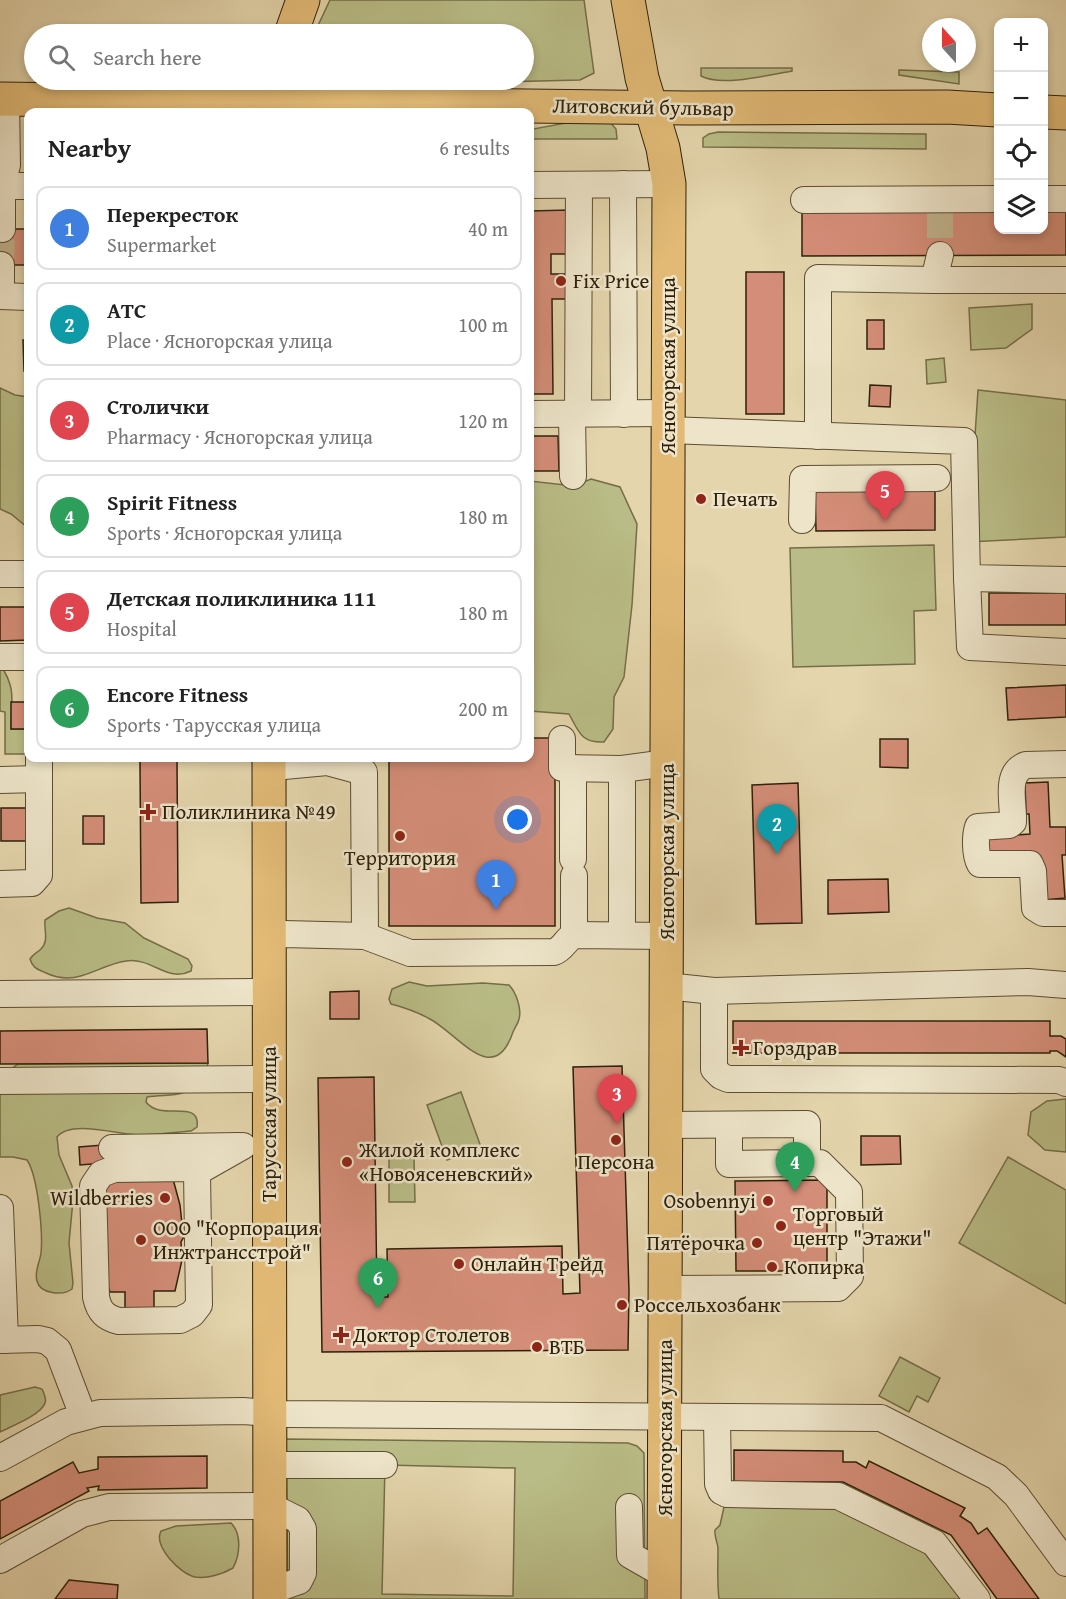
<!DOCTYPE html>
<meta charset="utf-8">
<style>
body{margin:0;font-family:"Gentium Book Plus",serif;background:#f2f2f2;color:#222}
.controls{position:absolute;right:18px;top:18px;display:grid;overflow:hidden;border-radius:12px;box-shadow:0 3px 9px #0003}
.controls button{width:54px;height:54px;display:grid;place-items:center;padding:0;border:0;border-bottom:2px solid #e0e0e0;background:#fff;color:#222;font:30px sans-serif}
.compass{position:absolute;left:922px;top:18px;width:54px;height:54px;border-radius:50%;background:#fff;box-shadow:0 3px 9px #0003;rotate:339deg}
.you{position:absolute;left:518px;top:820px;width:21px;height:21px;margin:-15px;border:4px solid #fff;border-radius:50%;background:#1a73e8;box-shadow:0 0 0 9px #1a73e833}
.badge{display:grid;place-items:center;width:39px;height:39px;border-radius:50%;background:#2563eb;color:#fff;font-size:20px;font-weight:700}
.pin{position:absolute;translate:-50% -50px;filter:drop-shadow(0 2px 3px #0008)}
.pin::after{content:'';position:absolute;top:32px;width:21px;height:18px;background:inherit;clip-path:polygon(0 0,100% 0,50% 100%)}
.list{margin:0;padding:0;list-style:none}
h2{display:flex;justify-content:space-between;align-items:center;height:78px;margin:0;padding:0 24px;font-size:26px}
h2 small{font-size:20px;font-weight:400;color:#767676}
.list li{display:grid;grid-template-columns:39px 1fr auto;gap:18px;align-items:center;box-sizing:border-box;height:84px;margin:0 12px 12px;padding:0 12px;border:2px solid #e0e0e0;border-radius:12px}
.list b{display:block;font-size:22px;white-space:nowrap}
.list p{margin:0;font-size:20px;white-space:nowrap;color:#767676}
.list em{font-size:20px;font-style:normal;color:#767676}
.icon{flex:none;width:33px;height:33px;fill:none;stroke:currentColor;stroke-width:2;stroke-linecap:round;stroke-linejoin:round}
.map{position:relative;flex:none;width:1066px;height:1599px;overflow:hidden}
.search{position:absolute;background:#fff;box-shadow:0 3px 9px #0003;left:24px;top:24px;width:510px;height:66px;display:flex;align-items:center;gap:15px;box-sizing:border-box;padding:0 21px;border-radius:33px;color:#767676;font-size:22px}
.panel{position:absolute;background:#fff;box-shadow:0 3px 9px #0003;left:24px;top:108px;width:510px;height:654px;border-radius:12px}
.map>svg:first-child{display:block}
</style>
<div class="map">
<svg width="1066" height="1599" viewBox="0 0 1066 1599">
<rect width="100%" height="100%" fill="#e4d5ac"/>
<filter id="stains"><feTurbulence type="fractalNoise" baseFrequency=".00333" numOctaves="4"/><feColorMatrix values="0 0 0 0 .2 0 0 0 0 .09 0 0 0 0 .02 0 0 0 .5 -.17"/></filter>
<radialGradient id="worn" r=".72"><stop offset=".6" stop-color="#630" stop-opacity="0"/><stop offset="1" stop-color="#630" stop-opacity=".3"/></radialGradient>
<g fill="#b9bc86" stroke="#746e48" stroke-width="1.5" fill-rule="evenodd">
<path d="M330 0H584L594 73 580 80 449 83 319 80H524V34H314Z"/>
<path d="M701 68H792V71C769 75 722 87 701 76Z"/>
<path d="M899 70 959 72V84L899 75Z"/>
<path d="M582 120 609 121 616 129 617 139H533V129Z"/>
<path d="M718 132 926 134V149L703 147V138L709 134Z"/>
<path d="M1032 304V329L1006 348 971 350 969 308Z"/>
<path d="M944 358 946 382 927 384 926 360Z"/>
<path d="M0 388 15 395 28 397V528L11 514 0 509Z"/>
<path d="M978 390 1066 400V537L968 542Z"/>
<path d="M591 479 620 487 637 524 632 605 624 677 614 697 613 729 604 742C581 743 579 732 569 714L530 711V481L574 486Z"/>
<path d="M934 545 936 610 914 611 915 664 793 667 790 548Z"/>
<path d="M0 664C17 690 11 700 11 729H28V754H5V712L0 711Z"/>
<path d="M69 908 97 918 125 923 144 938 188 959 192 966 191 971C167 983 152 957 126 961 97 965 78 988 46 973 38 969 33 969 30 959 33 954 37 953 41 949 49 941 44 930 45 920L59 911Z"/>
<path d="M409 982 427 986 483 983 509 985C516 992 522 1009 519 1019 518 1024 515 1027 513 1032 494 1089 458 1034 430 1019 419 1013 403 1007 391 1004L389 999 392 989Z"/>
<path d="M208 1063C207 1070 203 1074 199 1080 185 1100 168 1093 147 1097L146 1102C161 1122 201 1098 197 1127L191 1131C174 1132 157 1135 139 1135 119 1135 71 1119 57 1137L59 1155 72 1186 73 1200 69 1243 73 1283 72 1289C63 1296 40 1294 37 1281 34 1271 40 1262 41 1253 43 1233 38 1176 27 1160L13 1157H0V1077L18 1064Z"/>
<path d="M461 1092 481 1147 447 1160 427 1105Z"/>
<path d="M1066 1099V1152L1045 1150 1028 1135 1031 1112 1047 1101Z"/>
<path d="M1008 1157 1066 1190V1304L959 1243Z"/>
<path d="M389 1158H414L415 1202H389Z"/>
<path d="M900 1357 940 1378 928 1402 917 1396 909 1412 879 1396Z"/>
<path d="M35 1387 42 1389C44 1394 47 1398 45 1403 41 1415 12 1426 0 1432V1395Z"/>
<path d="M286 1439 628 1443 637 1446 644 1453 645 1599H288ZM385 1465 515 1468 513 1596 382 1594Z"/>
<path d="M724 1507 845 1509 924 1552 961 1599H719C717 1582 718 1566 718 1549 718 1543 714 1537 715 1530L720 1525Z"/>
<path d="M231 1523C242 1534 240 1555 233 1568 223 1574 207 1579 195 1577 180 1574 153 1546 161 1531L176 1526Z"/>
</g>
<g fill="#d48d78" stroke="#2e200a" stroke-width="1.5">
<path d="M569 210V254H551V274H571V299H552L553 394H530V211Z"/>
<path d="M1066 211V255L802 256V212H998V230H1044V212Z"/>
<rect x="0" y="229" width="28" height="36"/>
<rect x="746" y="272" width="38" height="142"/>
<rect x="867" y="320" width="17" height="29"/>
<path d="M23 340H28V371H24Z"/>
<path d="M870 385 891 386 890 407 869 406Z"/>
<path d="M530 436H558L559 471H530Z"/>
<path d="M935 489V530L816 531 815 491Z"/>
<rect x="989" y="593" width="77" height="32"/>
<path d="M0 607H28V640L0 641Z"/>
<path d="M1066 685V717L1008 720 1006 688Z"/>
<rect x="11" y="702" width="17" height="27"/>
<path d="M530 738H555V926H389V758H530Z"/>
<path d="M880 739H908V768L880 767Z"/>
<path d="M140 761H177L178 902 141 903Z"/>
<path d="M1048 782 1050 827H1066V855H1062L1065 898 1043 900 1040 856 988 861 987 837 1030 834 1029 814H1026L1025 783Z"/>
<path d="M798 783 802 923 756 924 752 785Z"/>
<rect x="1" y="808" width="31" height="33"/>
<rect x="83" y="816" width="21" height="28"/>
<path d="M888 879 889 912 828 914V880Z"/>
<path d="M359 991V1019H330V992Z"/>
<path d="M733 1021H1050V1036H1061L1066 1039V1057L1057 1051H1050V1053H733Z"/>
<path d="M207 1029 208 1063 0 1064V1031Z"/>
<path d="M622 1066 629 1291 628 1350 322 1352 318 1078 374 1077 377 1297H388L387 1249 562 1246 563 1294 580 1293 573 1067Z"/>
<path d="M861 1136H900L901 1164 861 1165Z"/>
<path d="M103 1145 104 1163 80 1165 79 1147Z"/>
<path d="M173 1179 180 1205 182 1224 186 1233 181 1242 182 1260 175 1291H154V1308H125V1292H110L104 1275V1194L108 1180Z"/>
<path d="M827 1180V1271H736L735 1181Z"/>
<path d="M734 1450 843 1451V1462H856L866 1468 869 1461 965 1508 960 1516 971 1523 978 1534 987 1528 1039 1599H997L951 1535 843 1482H734Z"/>
<path d="M207 1456V1488L98 1490 99 1486 87 1488 89 1491 0 1539V1501L73 1462 79 1473 98 1469V1457Z"/>
<path d="M69 1580 118 1585 117 1599H55Z"/>
</g>
<g fill="none" stroke-linecap="round" stroke-linejoin="round">
<g stroke="#c0b18c" stroke-width="26" stroke-dasharray="26 13" stroke-linecap="butt">
<path d="M940 212V255"/>
<path d="M1 265 2 229"/>
</g>
<defs>
<g id="minor">
<path d="M623 184 624 414"/>
<path d="M530 185 669 184"/>
<path d="M0 186H28"/>
<path d="M1044 199H1066"/>
<path d="M804 200 998 199"/>
<path d="M2 229V186L7 165 6 99"/>
<path d="M934 280 940 255"/>
<path d="M0 296 28 297"/>
<path d="M1 296V265"/>
<path d="M530 414 668 413"/>
<path d="M572 415 573 476"/>
<path d="M578 415 579 185"/>
<path d="M668 430 964 441 967 578 1066 580"/>
<path d="M818 436V278L934 280H1066"/>
<path d="M802 520 803 479 937 478"/>
<path d="M0 574H28"/>
<path d="M967 578 970 647 1066 652"/>
<path d="M0 657H28"/>
<path d="M562 739V768L622 769 667 763"/>
<path d="M269 764 284 766 327 762 364 772 365 936"/>
<path d="M1066 764 1026 765C1004 773 1014 803 1013 822L1009 825 978 827C975 836 975 855 980 864H1030L1033 871 1035 908 1043 913H1066"/>
<path d="M573 768V859"/>
<path d="M622 769V935"/>
<path d="M0 780 39 779"/>
<path d="M574 876V935"/>
<path d="M0 884 32 883 39 875V758"/>
<path d="M269 937 284 934 365 936 410 953 554 952C563 949 566 939 574 935L666 936"/>
<path d="M666 986 714 991 1028 982 1066 985"/>
<path d="M714 991V1069L721 1076 728 1079 1059 1080 1066 1083"/>
<path d="M0 994 269 992"/>
<path d="M0 1081 269 1079"/>
<path d="M729 1125V1164L807 1163"/>
<path d="M112 1148 239 1146"/>
<path d="M197 1172 188 1168 114 1169 101 1174 93 1186 96 1297C99 1312 106 1318 119 1321L180 1320 192 1314 199 1305 197 1172 243 1146"/>
<path d="M0 1208 5 1340"/>
<path d="M666 1289 838 1288 850 1276 849 1192 820 1163H807V1124L666 1125"/>
<path d="M0 1340 38 1339 47 1341 58 1350 83 1416"/>
<path d="M717 1418 718 1484 721 1491 727 1494 838 1496 934 1543 977 1599"/>
<path d="M0 1458 66 1422 100 1413 243 1411 285 1414 881 1418 997 1477 1016 1495 1066 1563"/>
<path d="M270 1465H384"/>
<path d="M629 1507 630 1555 665 1575"/>
<path d="M0 1560 82 1514 109 1507 270 1506 298 1520 303 1529V1573L299 1581 270 1591"/>
</g>
<g id="major">
<path d="M628 0 642 78 663 148 669 184 664 1599"/>
<path d="M291 34 303 0"/>
<path d="M0 99 689 108 947 107 998 110"/>
<path d="M1044 112 1066 113"/>
<path d="M269 758 270 1599"/>
</g>
</defs>
<use href="#minor" stroke="#5c4d32" stroke-width="28"/>
<use href="#major" stroke="#2e200a" stroke-width="35"/>
<use href="#minor" stroke="#ede4c9" stroke-width="26"/>
<use href="#major" stroke="#e2ba76" stroke-width="33"/>
</g>
<g fill="#8f2418" stroke="#ede4c9" stroke-width="2">
<circle cx="561" cy="281" r="6"/>
<circle cx="701" cy="499" r="6"/>
<path d="M145 803h6v6h6v6h-6v6h-6v-6h-6v-6h6z"/>
<circle cx="400" cy="836" r="6"/>
<path d="M738 1039h6v6h6v6h-6v6h-6v-6h-6v-6h6z"/>
<circle cx="616" cy="1140" r="6"/>
<circle cx="347" cy="1162" r="6"/>
<circle cx="165" cy="1198" r="6"/>
<circle cx="768" cy="1201" r="6"/>
<circle cx="781" cy="1226" r="6"/>
<circle cx="141" cy="1240" r="6"/>
<circle cx="757" cy="1243" r="6"/>
<circle cx="459" cy="1264" r="6"/>
<circle cx="772" cy="1267" r="6"/>
<circle cx="622" cy="1305" r="6"/>
<path d="M338 1326h6v6h6v6h-6v6h-6v-6h-6v-6h6z"/>
<circle cx="537" cy="1347" r="6"/>
</g>
<g text-anchor="middle" stroke-width="5" stroke-linejoin="round" paint-order="stroke">
<g font-size="21" fill="#2e200a" stroke="#ede4c9">
<text transform="translate(643 107) rotate(1)" y="7">Литовский бульвар</text>
<text transform="translate(668 366) rotate(-90)" y="7">Ясногорская улица</text>
<text transform="translate(667 852) rotate(-90)" y="7">Ясногорская улица</text>
<text transform="translate(269 1124) rotate(-90)" y="7">Тарусская улица</text>
<text transform="translate(665 1428) rotate(-90)" y="7">Ясногорская улица</text>
</g>
<g font-size="21" fill="#2e200a" stroke="#ede4c9" text-anchor="start">
<text x="573" y="288">Fix Price</text>
<text x="713" y="506">Печать</text>
<text x="162" y="819">Поликлиника №49</text>
<text x="400" y="865" text-anchor="middle">Территория</text>
<text x="753" y="1055">Горздрав</text>
<text x="359" y="1157">Жилой комплекс<tspan x="359" dy="24">«Новоясеневский»</tspan></text>
<text x="616" y="1169" text-anchor="middle">Персона</text>
<text x="153" y="1205" text-anchor="end">Wildberries</text>
<text x="756" y="1208" text-anchor="end">Osobennyi</text>
<text x="793" y="1221">Торговый<tspan x="793" dy="24">центр "Этажи"</tspan></text>
<text x="153" y="1235">ООО "Корпорация<tspan x="153" dy="24">Инжтрансстрой"</tspan></text>
<text x="745" y="1250" text-anchor="end">Пятёрочка</text>
<text x="471" y="1271">Онлайн Трейд</text>
<text x="784" y="1274">Копирка</text>
<text x="634" y="1312">Россельхозбанк</text>
<text x="353" y="1342">Доктор Столетов</text>
<text x="549" y="1354">ВТБ</text>
</g>
</g>
<rect width="100%" height="100%" filter="url(#stains)"/>
<rect width="100%" height="100%" fill="url(#worn)"/>
</svg>
<div class="controls">
<button>+</button>
<button>−</button>
<button><svg class="icon" aria-label="locate" viewBox="0 0 24 24"><circle cx="12" cy="12" r="6"/><path d="M12 2v4M12 18v4M2 12h4M18 12h4"/></svg></button>
<button><svg class="icon" aria-label="layers" viewBox="0 0 24 24"><path d="M12 4l9 5-9 5-9-5zM3 14l9 5 9-5"/></svg></button>
</div>
<svg class="compass" viewBox="-18 -18 36 36"><path d="M0-13l5 13h-10z" fill="#e53935"/><path d="M0 13l5-13h-10z" fill="#767676"/></svg>
<div class="you"></div>
<div class="pin badge" style="left:496px;top:910px;background:#3f7fe0">1</div>
<div class="pin badge" style="left:777px;top:854px;background:#0f9aa8">2</div>
<div class="pin badge" style="left:617px;top:1124px;background:#e0444e">3</div>
<div class="pin badge" style="left:795px;top:1192px;background:#2e9e5b">4</div>
<div class="pin badge" style="left:885px;top:521px;background:#e0444e">5</div>
<div class="pin badge" style="left:378px;top:1308px;background:#2e9e5b">6</div>
<div class="search"><svg class="icon" aria-label="search" viewBox="0 0 24 24"><circle cx="10" cy="10" r="6"/><path d="M15 15l6 6"/></svg>Search here</div>
<section class="panel">
<h2>Nearby<small>6 results</small></h2>
<ul class="list">
<li><span class="badge" style="background:#3f7fe0">1</span><div><b>Перекресток</b><p>Supermarket</p></div><em>40 m</em></li>
<li><span class="badge" style="background:#0f9aa8">2</span><div><b>АТС</b><p>Place · Ясногорская улица</p></div><em>100 m</em></li>
<li><span class="badge" style="background:#e0444e">3</span><div><b>Столички</b><p>Pharmacy · Ясногорская улица</p></div><em>120 m</em></li>
<li><span class="badge" style="background:#2e9e5b">4</span><div><b>Spirit Fitness</b><p>Sports · Ясногорская улица</p></div><em>180 m</em></li>
<li><span class="badge" style="background:#e0444e">5</span><div><b>Детская поликлиника 111</b><p>Hospital</p></div><em>180 m</em></li>
<li><span class="badge" style="background:#2e9e5b">6</span><div><b>Encore Fitness</b><p>Sports · Тарусская улица</p></div><em>200 m</em></li>
</ul>
</section>
</div>
